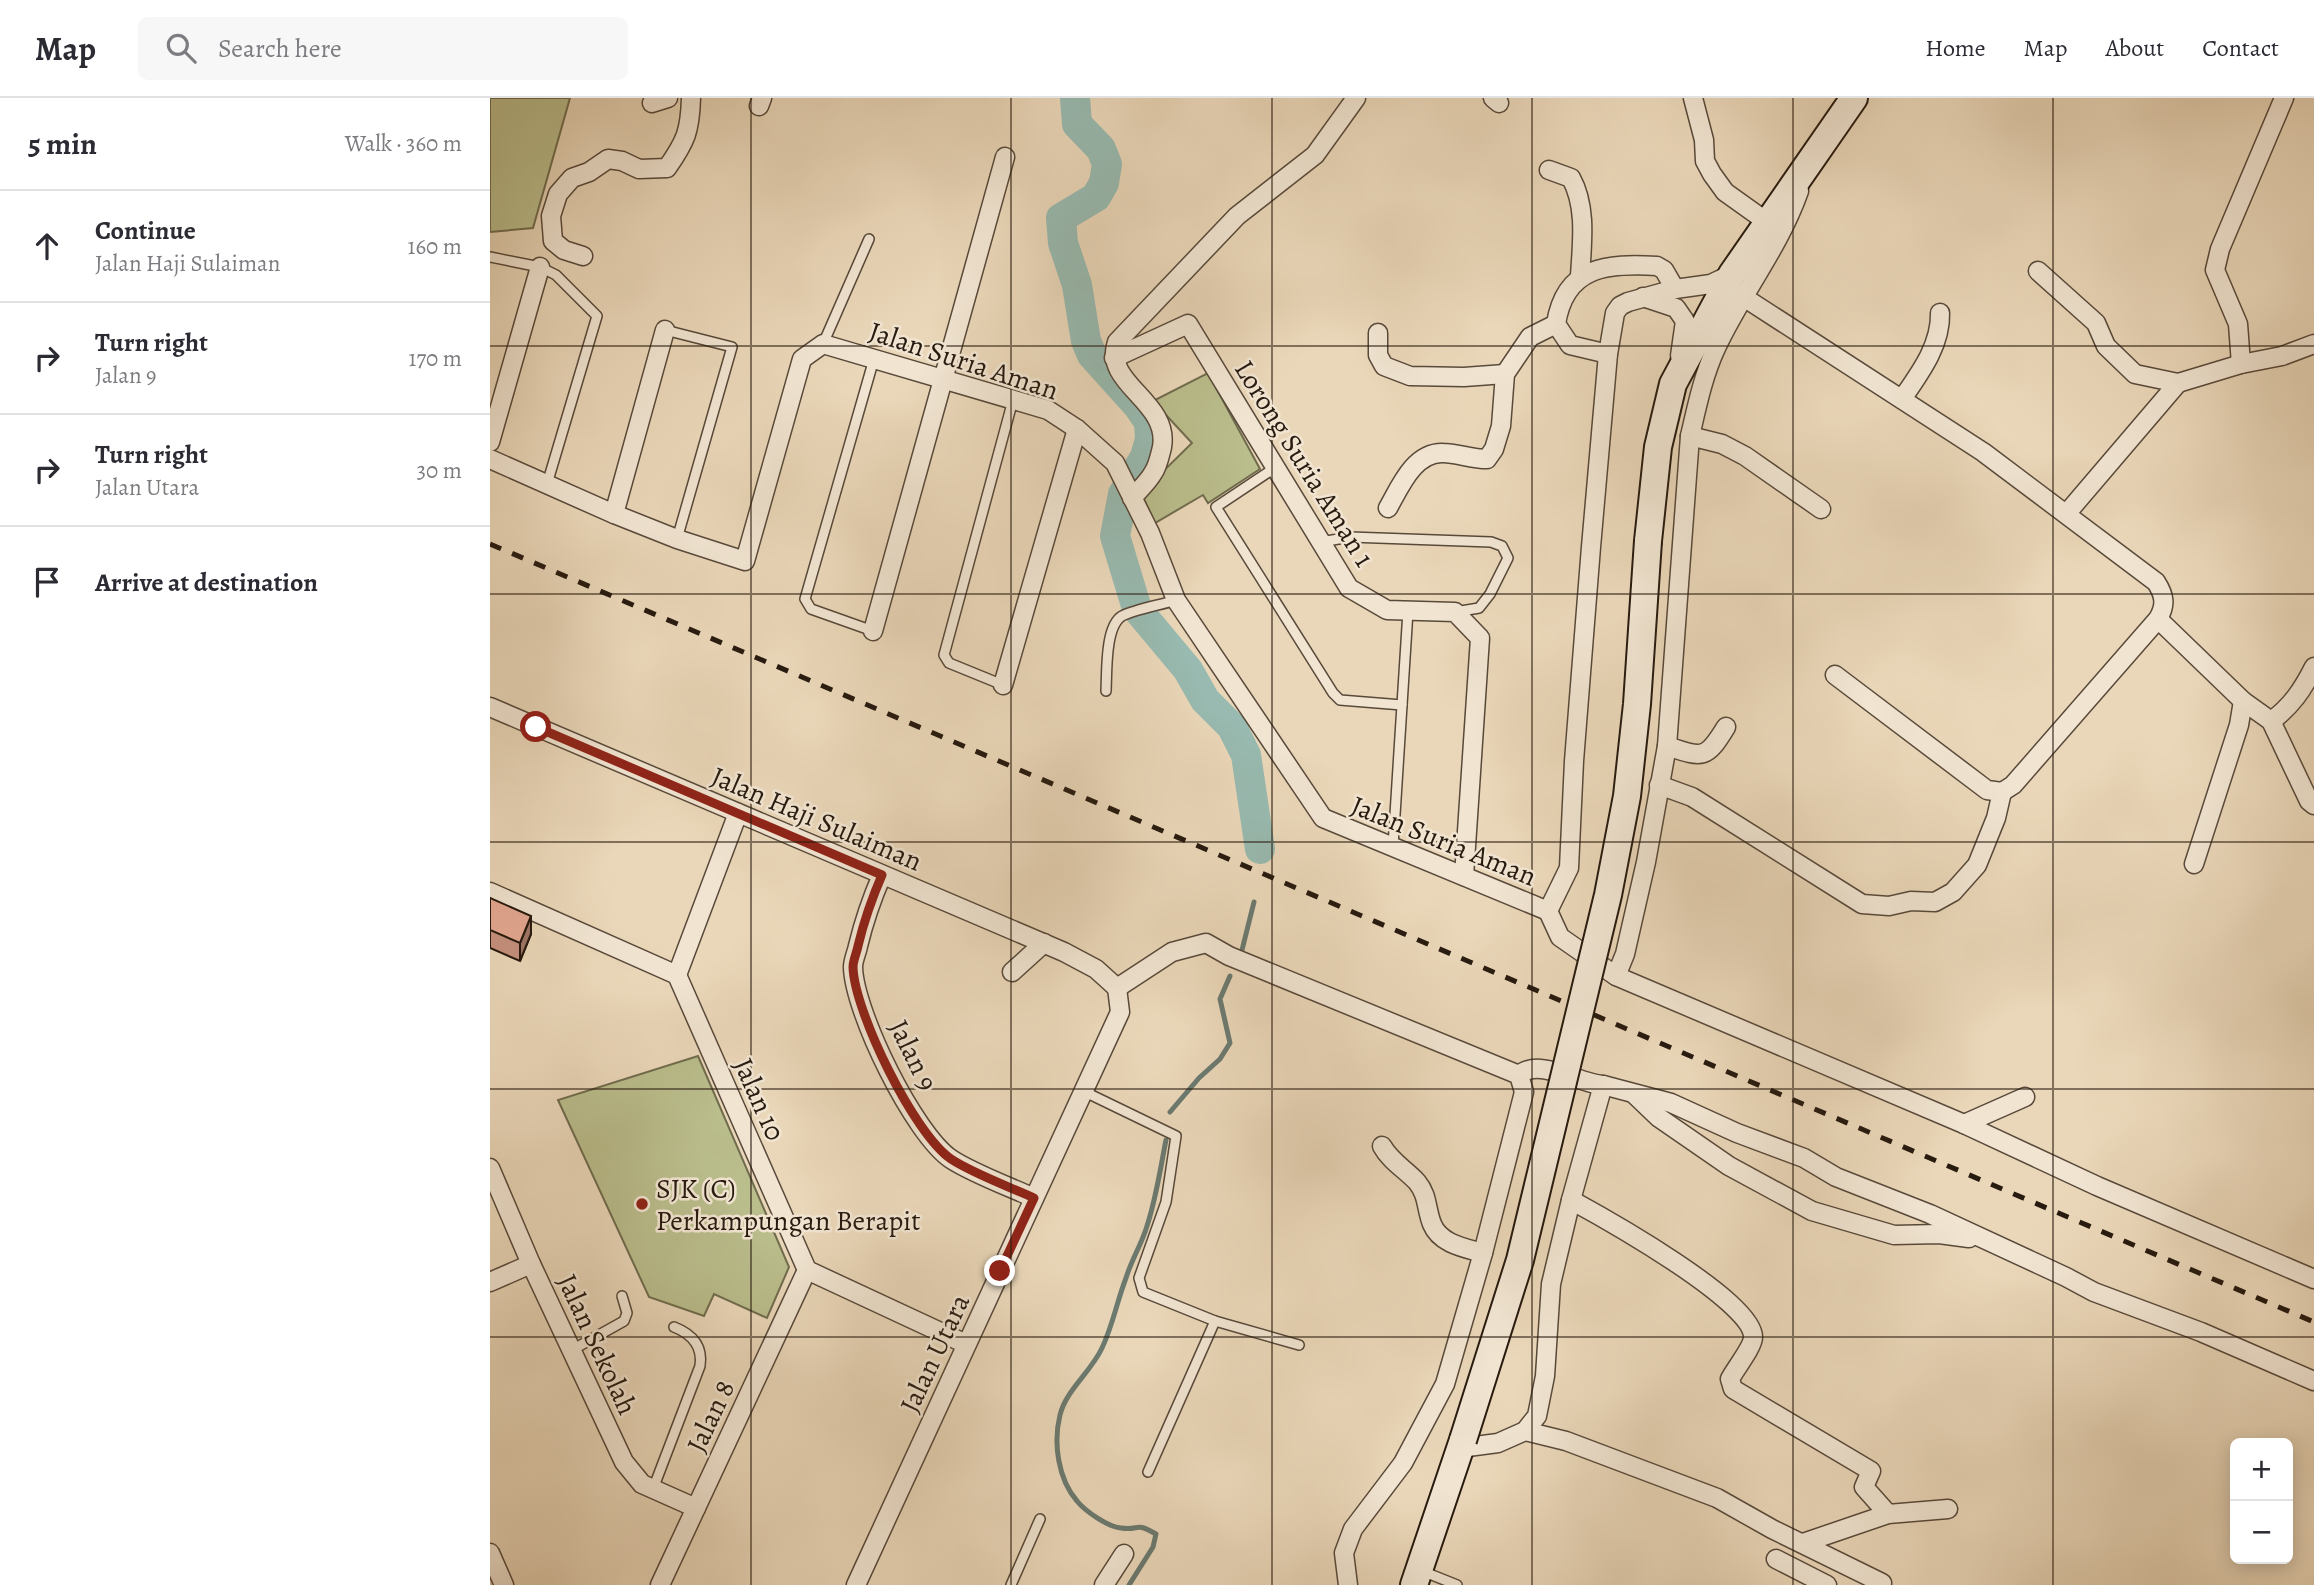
<!DOCTYPE html>
<meta charset="utf-8">
<style>
body{margin:0;font-family:Alegreya,serif;background:#f7f7f7;color:#2b2b33}
.controls{position:absolute;right:21px;bottom:21px;display:grid;overflow:hidden;border-radius:10px;box-shadow:0 4px 18px #0003}
.controls button{width:63px;height:63px;display:grid;place-items:center;padding:0;border:0;border-bottom:2px solid #e1e1e2;background:#fff;color:#2b2b33;font:35px sans-serif}
.stop{position:absolute;width:21px;height:21px;margin:-16px;border:5px solid #8f2418;border-radius:50%;background:#fff}
.stop.end{background:#8f2418;border-color:#fff;box-shadow:0 2px 7px #0008}
.list{margin:0;padding:0;list-style:none}
h2{display:flex;justify-content:space-between;align-items:center;height:91px;margin:0;padding:0 28px;font-size:30px}
h2 small{font-size:23px;font-weight:400;color:#7c7c81}
.list li{display:grid;grid-template-columns:46px 1fr auto;gap:21px;align-items:center;box-sizing:border-box;height:112px;padding:0 28px;border-top:2px solid #e1e1e2}
.list b{display:block;font-size:26px;white-space:nowrap}
.list p{margin:0;font-size:23px;white-space:nowrap;color:#7c7c81}
.list em{font-size:23px;font-style:normal;color:#7c7c81}
.icon{flex:none;width:38px;height:38px;fill:none;stroke:currentColor;stroke-width:2;stroke-linecap:round;stroke-linejoin:round}
.map{position:relative;flex:none;width:1824px;height:1487px;overflow:hidden}
header{display:flex;align-items:center;gap:42px;box-sizing:border-box;height:98px;padding:0 35px;background:#fff;border-bottom:2px solid #e1e1e2}
header strong{font-size:33px}
nav{display:flex;gap:38px;margin-inline-start:auto;font-size:24px}
.search{width:490px;height:63px;background:#f7f7f7;display:flex;align-items:center;gap:18px;box-sizing:border-box;padding:0 24px;border-radius:10px;color:#7c7c81;font-size:26px}
main{display:flex}
aside{flex:1;background:#fff}
.map>svg:first-child{display:block}
</style>
<header>
<strong>Map</strong>
<div class="search"><svg class="icon" aria-label="search" viewBox="0 0 24 24"><circle cx="10" cy="10" r="6"/><path d="M15 15l6 6"/></svg>Search here</div>
<nav><a>Home</a><a>Map</a><a>About</a><a>Contact</a></nav>
</header>
<main>
<aside>
<h2>5 min<small>Walk · 360 m</small></h2>
<ul class="list">
<li><svg class="icon" aria-label="ahead" viewBox="0 0 24 24"><path d="M12 20V5M6 11l6-6 6 6"/></svg><div><b>Continue</b><p>Jalan Haji Sulaiman</p></div><em>160 m</em></li>
<li><svg class="icon" aria-label="right" viewBox="0 0 24 24"><path d="M7 20v-9h11M14 6l5 5-5 5"/></svg><div><b>Turn right</b><p>Jalan 9</p></div><em>170 m</em></li>
<li><svg class="icon" aria-label="right" viewBox="0 0 24 24"><path d="M7 20v-9h11M14 6l5 5-5 5"/></svg><div><b>Turn right</b><p>Jalan Utara</p></div><em>30 m</em></li>
<li><svg class="icon" aria-label="arrive" viewBox="0 0 24 24"><path d="M6 21V4h12l-3 4 3 4H6"/></svg><div><b>Arrive at destination</b></div></li>
</ul>
</aside>
<div class="map">
<svg width="1824" height="1487" viewBox="0 0 1824 1487">
<rect width="100%" height="100%" fill="#ead7b9"/>
<filter id="stains"><feTurbulence type="fractalNoise" baseFrequency=".00286" numOctaves="4"/><feColorMatrix values="0 0 0 0 .2 0 0 0 0 .09 0 0 0 0 .02 0 0 0 .5 -.17"/></filter>
<radialGradient id="worn" r=".72"><stop offset=".6" stop-color="#630" stop-opacity="0"/><stop offset="1" stop-color="#630" stop-opacity=".3"/></radialGradient>
<g fill="#babd8c" stroke="#706c4e" stroke-width="2">
<path d="M0 0H80L43 130 0 134Z"/>
<path d="M718 275 770 371 718 405 713 397 665 425 651 395 702 345 663 303Z"/>
<path d="M208 958 299 1169 277 1220 224 1196 214 1218 159 1199 68 1002Z"/>
</g>
<g fill="none" stroke-linecap="round" stroke-linejoin="round">
<g stroke="#6b7a70" stroke-width="5">
<path d="M752 852 764 804"/>
<path d="M680 1014 709 980 730 961 740 945 730 901 740 878"/>
<path d="M639 1487 663 1449 666 1436C643 1423 651 1433 631 1430 618 1429 595 1413 587 1403 568 1381 563 1345 570 1317 576 1292 601 1274 612 1250 623 1227 627 1203 636 1180 641 1163 651 1147 656 1131 666 1102 670 1072 676 1042"/>
</g>
<path stroke="#98bab0" stroke-width="30" d="M585 0 587 26 611 51 617 66 614 85 606 99 571 120 573 145 587 187 596 243 602 257 648 308 659 324 660 341 655 359 633 396 625 438 647 511 698 572 715 602 742 629 756 657 770 751"/>
<defs>
<g id="lane">
<path d="M0 159 50 169 66 177 107 218 57 386"/>
<path d="M175 232 242 249 187 441"/>
<path d="M333 246 379 141"/>
<path d="M786 369 726 409 843 595 850 602 912 607"/>
<path d="M831 444 860 439 1001 444 1012 448 1018 460 1000 496 989 510 965 514"/>
<path d="M383 533 321 511 315 501 384 261"/>
<path d="M513 587 459 565 454 557 523 302"/>
<path d="M616 593C617 574 615 528 632 518 646 511 671 507 686 502"/>
<path d="M903 748 918 513"/>
<path d="M593 993 686 1038 676 1104 649 1180 653 1194 725 1223 658 1374"/>
<path d="M725 1223 809 1247"/>
<path d="M82 1252 134 1223 137 1215 132 1198"/>
<path d="M163 1391 210 1268C213 1248 202 1236 184 1229"/>
<path d="M932 1473 967 1487"/>
<path d="M521 1487 550 1421"/>
</g>
<g id="street">
<path d="M1003 0 1009 5"/>
<path d="M1203 0 1214 42 1215 63 1222 76 1235 94 1277 124"/>
<path d="M162 5 178 0"/>
<path d="M269 8 272 0"/>
<path d="M1059 72 1081 80C1097 109 1092 145 1090 178"/>
<path d="M93 158 74 152 63 143 61 118 68 96 82 80 99 74 118 61 132 63 149 71 177 70C196 43 200 33 201 0"/>
<path d="M1548 173 1606 225 1616 248 1645 276 1688 285 1751 266 1792 258 1824 246"/>
<path d="M1153 199 1186 210 1195 223 1190 258"/>
<path d="M1255 200 1493 354 1666 484C1675 498 1676 507 1668 521L1523 687 1512 694 1497 692 1345 577"/>
<path d="M888 235V257L894 268 920 278 974 279 1015 276"/>
<path d="M1118 256 1080 247 1066 226C1075 168 1117 165 1167 168L1174 172 1185 191"/>
<path d="M624 260 698 226 859 490 897 512 965 514 990 540 974 778"/>
<path d="M1751 266 1748 226 1725 172 1730 151 1794 0"/>
<path d="M1412 301C1430 275 1451 247 1450 215"/>
<path d="M1200 338 1232 346 1255 358 1331 411"/>
<path d="M0 344 50 169"/>
<path d="M0 361 124 416 187 441 255 463 312 261 333 246 558 312 587 331 625 365 660 435 686 502 833 720 1058 813"/>
<path d="M642 400C649 392 658 384 663 375 668 368 670 357 672 349 680 303 612 286 627 244L747 118 825 57 866 0"/>
<path d="M898 410C910 389 924 354 953 355 967 355 981 361 997 361L1004 351 1011 328 1015 276 1040 239 1066 226"/>
<path d="M1577 415 1688 285"/>
<path d="M124 416 175 232"/>
<path d="M1668 521 1753 603 1781 623 1819 703 1824 707"/>
<path d="M383 533 515 59"/>
<path d="M513 587 587 331"/>
<path d="M0 609 574 854 606 871 627 890"/>
<path d="M1781 623C1801 609 1813 591 1824 569"/>
<path d="M1177 648C1213 660 1216 662 1236 629"/>
<path d="M1169 687 1202 699 1372 806 1399 808 1421 803 1445 804 1463 794 1487 767 1506 720 1512 694"/>
<path d="M1704 766 1749 627 1753 603"/>
<path d="M392 777C382 800 374 823 368 848 367 854 363 862 363 869 364 914 424 1036 461 1061 482 1075 520 1089 544 1100"/>
<path d="M0 794 187 877 317 1172 476 1246"/>
<path d="M1058 813 1079 770 1084 663 1101 449 1118 256 1125 215 1130 208 1138 204 1185 191 1221 186 1242 176"/>
<path d="M1058 813 1070 839 1126 878 1474 1026 1535 999"/>
<path d="M522 874 554 845"/>
<path d="M187 877 248 715"/>
<path d="M1126 878 1135 856 1156 764 1177 648 1200 338C1207 308 1213 278 1226 250 1251 196 1289 150 1309 93"/>
<path d="M627 890 682 854 716 845 739 858 1029 977 1034 994 993 1155 955 1286 913 1365 863 1431 854 1455 858 1487"/>
<path d="M1029 977C1049 959 1090 986 1113 987L1181 1005 1247 1035 1314 1060 1346 1079 1440 1116 1576 1179 1604 1194 1711 1234 1824 1283"/>
<path d="M1144 996 1168 1019 1239 1068 1322 1113 1404 1137 1449 1136 1479 1140"/>
<path d="M1474 1026 1607 1088 1824 1181"/>
<path d="M892 1048C901 1064 915 1071 927 1084 938 1097 936 1111 942 1126 950 1146 975 1150 993 1155"/>
<path d="M0 1070 41 1166 134 1364 152 1386 206 1410"/>
<path d="M1081 1102C1114 1120 1263 1203 1263 1239 1263 1249 1245 1271 1240 1281L1243 1291 1381 1373 1374 1389 1398 1416"/>
<path d="M0 1184 41 1166"/>
<path d="M1035 1333 1076 1343 1227 1400 1282 1431 1392 1485"/>
<path d="M970 1350 1008 1345 1035 1333 1047 1318 1055 1278 1061 1186 1081 1102 1113 987"/>
<path d="M1313 1445 1398 1416 1458 1411"/>
<path d="M0 1455 14 1487"/>
<path d="M1286 1461 1337 1487"/>
<path d="M170 1487 317 1172"/>
<path d="M366 1487 630 914 627 890"/>
<path d="M614 1487 634 1456"/>
</g>
<g id="secondary">
<path d="M1158 443 1168 349 1183 286 1242 176 1364 0"/>
<path d="M924 1487 973 1342"/>
</g>
</defs>
<use href="#lane" stroke="#58493a" stroke-width="12"/>
<use href="#street" stroke="#58493a" stroke-width="21"/>
<use href="#secondary" stroke="#271a0f" stroke-width="30"/>
<use href="#lane" stroke="#f1e5d2" stroke-width="9"/>
<use href="#street" stroke="#f1e5d2" stroke-width="18"/>
<use href="#secondary" stroke="#f1e5d2" stroke-width="26"/>
<path stroke="#271a0f" stroke-width="5" stroke-dasharray="12 12" stroke-linecap="butt" d="M0 446 1824 1224"/>
<defs>
<path id="secondary-bridge" d="M973 1342 1030 1162 1118 797 1137 698 1147 606 1158 443"/>
</defs>
<use href="#secondary-bridge" stroke="#271a0f" stroke-width="30" stroke-linecap="butt"/>
<use href="#secondary-bridge" stroke="#f1e5d2" stroke-width="26"/>
</g>
<path fill="#c5917e" stroke="#271a0f" stroke-width="2" d="M0 800 41 836 30 863 0 850Z"/>
<path fill="#a07667" stroke="#271a0f" stroke-width="2" d="M41 818V836L30 863V845Z"/>
<path fill="#e5a993" stroke="#271a0f" stroke-width="2" d="M0 800 41 818 30 845 0 832Z"/>
<g fill="none" stroke-linecap="round" stroke-linejoin="round">
<path stroke="#8f2418" stroke-width="9" d="M46 629 392 777C382 800 374 823 368 848 367 854 363 862 363 869 364 913 424 1036 461 1061 482 1075 520 1089 544 1100L510 1173"/>
</g>
<path fill="none" stroke="#271a0f" stroke-width="2" stroke-opacity="0.55" d="M261 0V1487M521 0V1487M782 0V1487M1042 0V1487M1303 0V1487M1563 0V1487M0 248H1824M0 496H1824M0 744H1824M0 991H1824M0 1239H1824"/>
<circle fill="#8f2418" stroke="#f1e5d2" stroke-width="2.5" cx="152" cy="1106" r="7"/>
<g text-anchor="middle" stroke-width="5" stroke-linejoin="round" paint-order="stroke">
<g font-size="28" fill="#271a0f" stroke="#f1e5d2">
<text transform="translate(474 262) rotate(18)" y="10">Jalan Suria Aman</text>
<text transform="translate(815 365) rotate(58)" y="10">Lorong Suria Aman 1</text>
<text transform="translate(327 720) rotate(23)" y="10">Jalan Haji Sulaiman</text>
<text transform="translate(954 742) rotate(22)" y="10">Jalan Suria Aman</text>
<text transform="translate(424 957) rotate(64)" y="10">Jalan 9</text>
<text transform="translate(270 1001) rotate(66)" y="10">Jalan 10</text>
<text transform="translate(108 1246) rotate(65)" y="10">Jalan Sekolah</text>
<text transform="translate(444 1255) rotate(-65)" y="10">Jalan Utara</text>
<text transform="translate(220 1318) rotate(-65)" y="10">Jalan 8</text>
</g>
<g font-size="28" fill="#271a0f" stroke="#f1e5d2" text-anchor="start">
<text x="166" y="1100">SJK (C)<tspan x="166" dy="32">Perkampungan Berapit</tspan></text>
</g>
</g>
<rect width="100%" height="100%" filter="url(#stains)"/>
<rect width="100%" height="100%" fill="url(#worn)"/>
</svg>
<div class="controls">
<button>+</button>
<button>−</button>
</div>
<div class="stop" style="left:46px;top:629px"></div>
<div class="stop end" style="left:510px;top:1173px"></div>
</div>
</main>
